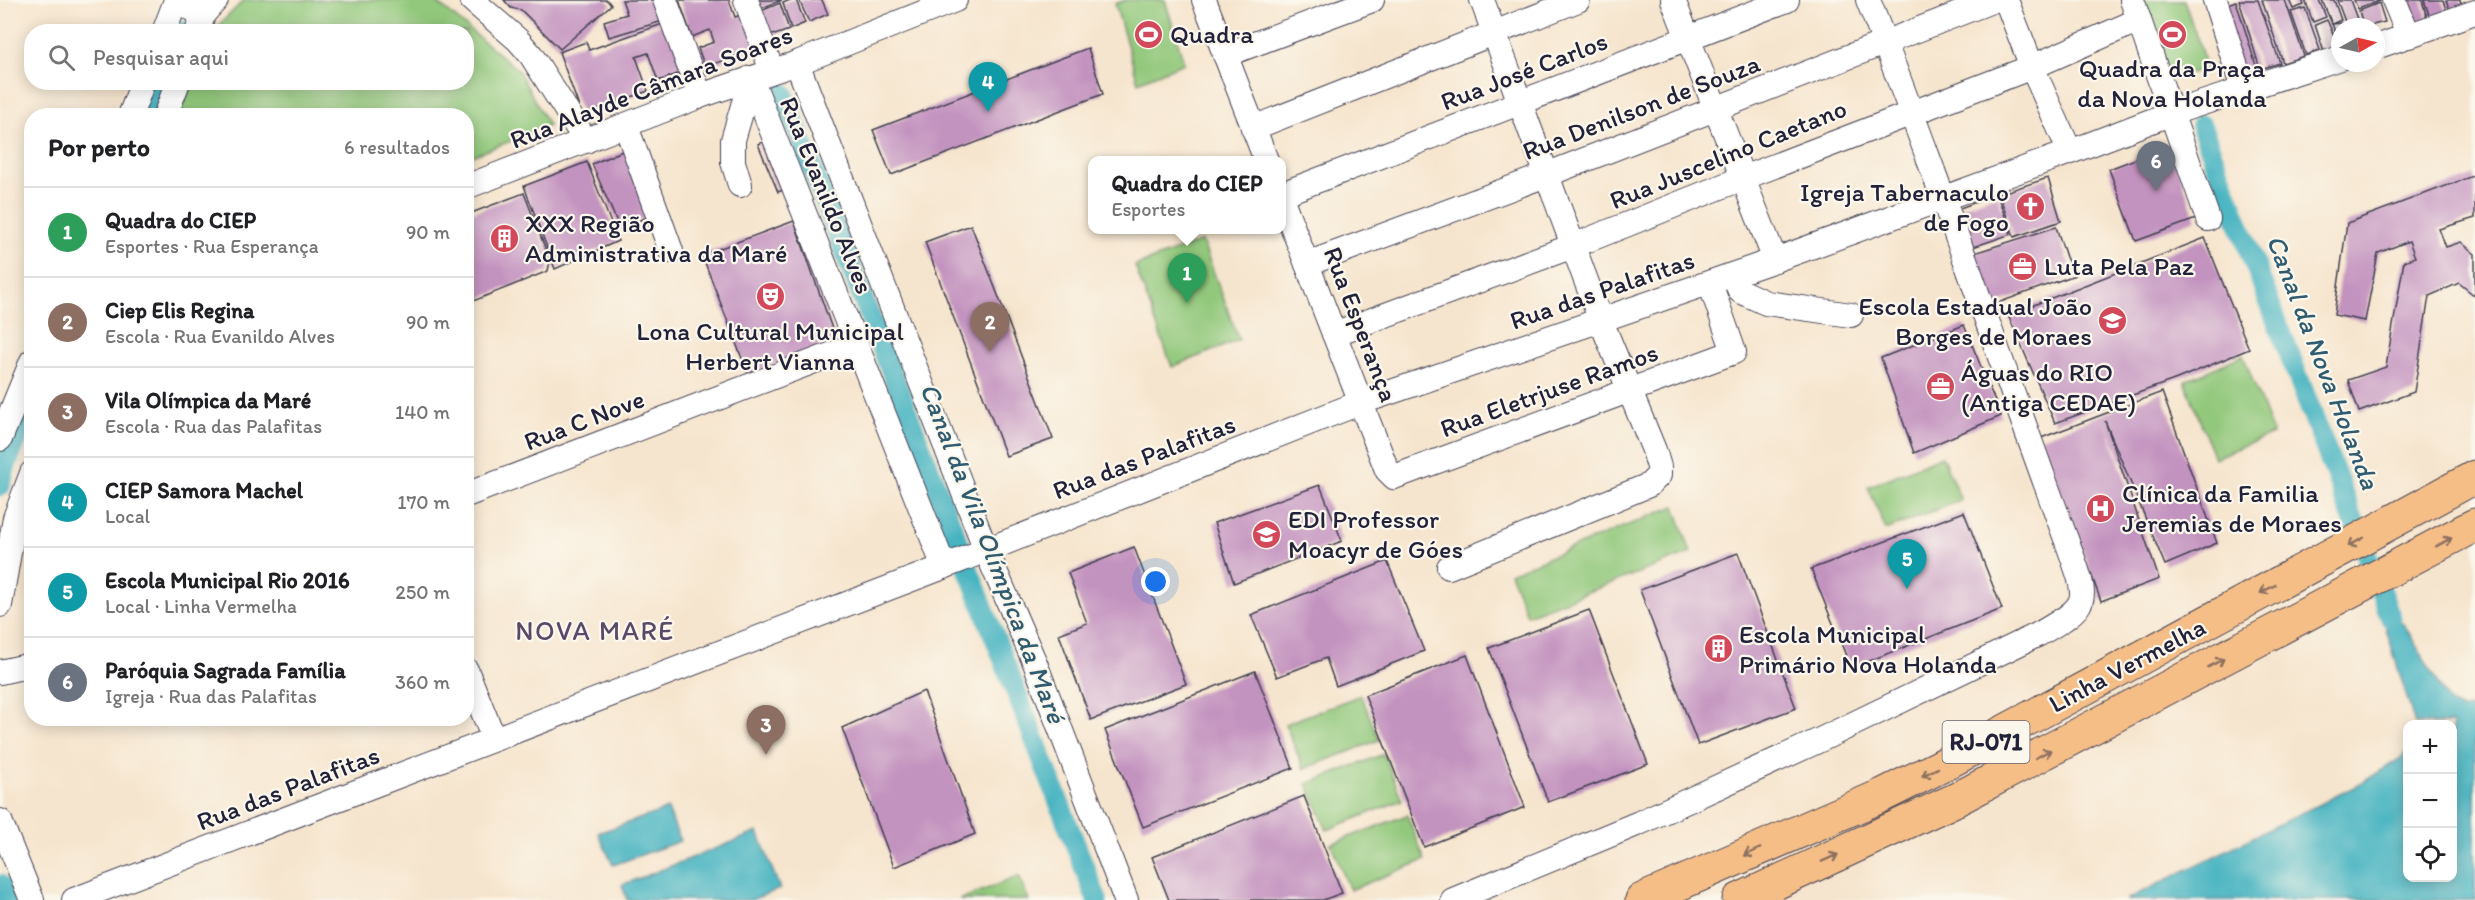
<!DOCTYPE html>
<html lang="pt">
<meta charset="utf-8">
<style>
body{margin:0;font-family:Itim,sans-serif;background:#f6f6f6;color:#202124}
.controls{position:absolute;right:18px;bottom:18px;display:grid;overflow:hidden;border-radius:12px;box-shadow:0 3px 15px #0003}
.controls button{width:54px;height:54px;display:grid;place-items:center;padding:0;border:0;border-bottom:2px solid #e0e0e0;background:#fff;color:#202124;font:30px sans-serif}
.compass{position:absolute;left:2331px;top:18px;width:54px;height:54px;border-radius:50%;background:#fff;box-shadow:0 3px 15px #0003;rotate:82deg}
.you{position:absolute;left:1156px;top:582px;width:21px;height:21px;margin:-15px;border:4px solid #fff;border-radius:50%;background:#1a73e8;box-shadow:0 0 0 9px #1a73e833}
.badge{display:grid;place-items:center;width:39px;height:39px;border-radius:50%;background:#ea580c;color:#fff;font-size:20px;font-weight:700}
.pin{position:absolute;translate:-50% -50px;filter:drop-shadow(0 2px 3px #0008)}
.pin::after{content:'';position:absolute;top:32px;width:21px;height:18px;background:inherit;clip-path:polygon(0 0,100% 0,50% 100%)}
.popup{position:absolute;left:1088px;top:156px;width:198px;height:78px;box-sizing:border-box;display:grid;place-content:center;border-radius:12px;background:#fff;filter:drop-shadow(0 2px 4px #0005);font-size:20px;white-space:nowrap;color:#757577}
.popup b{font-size:22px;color:#202124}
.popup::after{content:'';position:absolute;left:50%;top:100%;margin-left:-12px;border:12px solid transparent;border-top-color:#fff}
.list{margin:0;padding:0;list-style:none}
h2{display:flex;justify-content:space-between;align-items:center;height:78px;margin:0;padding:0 24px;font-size:26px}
h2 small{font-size:20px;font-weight:400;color:#757577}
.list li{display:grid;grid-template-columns:39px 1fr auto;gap:18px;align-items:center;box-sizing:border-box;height:90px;padding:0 24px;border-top:2px solid #e0e0e0}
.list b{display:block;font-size:22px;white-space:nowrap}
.list p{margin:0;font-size:20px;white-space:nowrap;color:#757577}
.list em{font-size:20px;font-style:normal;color:#757577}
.icon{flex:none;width:33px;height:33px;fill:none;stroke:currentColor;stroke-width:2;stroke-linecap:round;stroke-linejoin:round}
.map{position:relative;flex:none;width:2475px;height:900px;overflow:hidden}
.search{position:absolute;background:#fff;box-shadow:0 3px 15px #0003;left:24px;top:24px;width:450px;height:66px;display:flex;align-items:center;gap:15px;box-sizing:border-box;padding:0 21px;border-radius:24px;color:#757577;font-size:22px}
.panel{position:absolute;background:#fff;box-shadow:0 3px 15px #0003;left:24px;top:108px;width:450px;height:618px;border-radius:24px}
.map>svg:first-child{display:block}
</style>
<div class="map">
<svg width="2475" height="900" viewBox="0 0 2475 900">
<rect width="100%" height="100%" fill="#fbf7ec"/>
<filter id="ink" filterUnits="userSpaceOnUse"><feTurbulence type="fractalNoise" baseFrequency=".0167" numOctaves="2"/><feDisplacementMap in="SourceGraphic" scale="12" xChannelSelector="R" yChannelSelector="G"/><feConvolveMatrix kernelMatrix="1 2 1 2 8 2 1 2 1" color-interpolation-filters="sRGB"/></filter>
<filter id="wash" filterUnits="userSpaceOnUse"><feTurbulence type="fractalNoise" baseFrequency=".008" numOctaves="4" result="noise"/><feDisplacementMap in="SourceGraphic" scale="24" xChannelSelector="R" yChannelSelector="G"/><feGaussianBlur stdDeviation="1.35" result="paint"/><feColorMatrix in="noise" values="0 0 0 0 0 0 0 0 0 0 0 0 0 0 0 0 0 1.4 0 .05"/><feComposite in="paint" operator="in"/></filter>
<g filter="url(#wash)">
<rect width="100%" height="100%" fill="#f6e5ce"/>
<g fill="#92c87b" stroke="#5a755b" stroke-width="1.5">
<path d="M244 0H434L518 70 549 126 467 158 466 116 179 115 192 83 466 82V32L213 31Z"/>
<path d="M1126 0H1165L1184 63 1138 82 1115 4Z"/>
<path d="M2135 0H2184L2207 68 2165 81Z"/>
<path d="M1202 241 1239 340 1172 367 1135 266Z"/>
<path d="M2243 355 2273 434 2214 458 2185 381Z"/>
<path d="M1942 456 1961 500 1886 530 1868 487Z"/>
<path d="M1675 506 1691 553 1527 615 1510 573Z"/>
<path d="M1361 695 1379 740 1304 769 1285 724Z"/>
<path d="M1384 754 1402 800 1327 830 1307 784Z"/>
<path d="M1407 815 1425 860 1350 890 1331 844Z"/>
<path d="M1019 876 1029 900H959Z"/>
</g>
<g fill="#46b4c1" stroke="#346b7e" stroke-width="1.5">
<path d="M2391 618 2398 620 2405 626 2449 703 2461 709 2475 708V900H2126L2360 784 2401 758 2407 751 2408 878H2452V724H2415L2386 629V622Z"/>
<path d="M668 809 680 841 613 865 598 833Z"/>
<path d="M758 832 780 889 751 900H627L622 885Z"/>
</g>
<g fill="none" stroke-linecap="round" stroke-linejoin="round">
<g stroke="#46b4c1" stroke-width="21">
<path d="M182 32V31"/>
<path d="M783 93 1097 900"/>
<path d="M148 116 162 82"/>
<path d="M2201 125 2391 618"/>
<path d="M0 486 6 465 32 402"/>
<path d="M0 885 6 900"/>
</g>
</g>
<g id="blocks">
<g fill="#c393bf">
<path d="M504 0H607L611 5 560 49 521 10 511 8Z"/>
<path d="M622 0H661L666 20 609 37 604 21 627 14Z"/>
<path d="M679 0H729L735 17 747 13 759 48 705 67 698 48 714 42 710 30 692 37Z"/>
<path d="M756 0H782L759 9Z"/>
<path d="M790 0H796L805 23 791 29 783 3Z"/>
<path d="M799 0H822L828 14 809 22Z"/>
<path d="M2239 0H2258L2280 63 2260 69Z"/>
<path d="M2262 0H2285L2304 56 2283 63Z"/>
<path d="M2289 0H2302L2304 5 2293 9Z"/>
<path d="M2305 0H2319L2326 17 2313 22Z"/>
<path d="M2322 0H2334L2341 20 2332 24Z"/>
<path d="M2337 0H2350L2360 27H2347Z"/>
<path d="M2354 0H2382L2358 9Z"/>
<path d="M2399 0H2422L2427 18 2407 25Z"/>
<path d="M2424 0H2443L2447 13 2430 18Z"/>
<path d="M2446 0H2460L2462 9 2451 14Z"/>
<path d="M2236 1 2257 69 2240 75 2219 7Z"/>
<path d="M780 3 789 30 775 35 770 33 761 11Z"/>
<path d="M2379 3 2385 22 2364 27 2359 11Z"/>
<path d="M2305 8 2320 50 2306 55 2291 12Z"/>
<path d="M2327 20 2339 47 2324 52 2315 25Z"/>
<path d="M668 22 686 71 658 81 648 53 636 57 648 91 582 115 559 52 586 42 589 50Z"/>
<path d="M2342 23 2343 27H2340V43L2332 24Z"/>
<path d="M1088 48 1103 94 891 175 873 130Z"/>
<path d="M782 135 802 182 778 192 758 144Z"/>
<path d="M2170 146 2196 219 2136 241 2109 169Z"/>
<path d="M627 149 654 214 620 229 592 164Z"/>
<path d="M587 162 618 241 555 269 524 186Z"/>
<path d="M2475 175V218L2439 229 2446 247 2461 242 2475 254V296L2459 283 2429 296 2414 392 2359 412 2348 380 2386 367 2404 261 2415 257 2409 241 2378 253 2365 321 2334 315 2347 223Z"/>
<path d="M2048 178 2061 221 2014 237 1999 194Z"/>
<path d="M524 193 550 261 548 271 466 304V215Z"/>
<path d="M1997 194 2011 234 1970 248 1955 210Z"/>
<path d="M794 221 836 340 748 374 702 255Z"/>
<path d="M971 225 1053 439 1006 456 925 242Z"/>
<path d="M2056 227 2066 257 2075 275 1992 305 1971 254Z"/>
<path d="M2205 238 2249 349 2177 379 2055 423 2008 315Z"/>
<path d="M1964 325 2001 416 1914 453 1881 358Z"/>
<path d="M2162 392 2217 543 2165 565 2105 421 2159 579 2101 601 2041 438Z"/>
<path d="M1320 485 1342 541 1234 583 1214 523Z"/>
<path d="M1964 512 2002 609 1851 668 1811 569Z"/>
<path d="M1134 547 1186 684 1091 720 1059 634 1087 623 1068 573Z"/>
<path d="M1738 553 1796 708 1698 745 1640 590Z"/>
<path d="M1387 561 1424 651 1336 686 1326 658 1277 677 1251 615Z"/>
<path d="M1589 610 1648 764 1548 802 1489 648Z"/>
<path d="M1467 655 1525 807 1424 847 1365 695Z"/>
<path d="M1255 671 1293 768 1143 827 1105 730Z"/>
<path d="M924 691 975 834 894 867 842 728Z"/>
<path d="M1304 796 1342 893 1323 900H1169L1152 857Z"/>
</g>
</g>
</g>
<g filter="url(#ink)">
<use href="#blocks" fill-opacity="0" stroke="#423f51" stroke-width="1.5"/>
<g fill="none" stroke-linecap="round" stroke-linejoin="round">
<defs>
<g id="minor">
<path d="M472 0 518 40 531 55 586 141"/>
<path d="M665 0 700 96"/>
<path d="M746 0 772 71"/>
<path d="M1204 0 1266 160"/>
<path d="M1673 0 1775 260"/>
<path d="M2006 0 2032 67 2070 152"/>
<path d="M2132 0 2208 219"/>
<path d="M2215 0 2243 89"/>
<path d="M2394 0 2409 36"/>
<path d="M164 32 175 3 204 13"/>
<path d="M197 32 204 13 216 0"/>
<path d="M2376 47 2475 12"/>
<path d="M1225 55 1372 0"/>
<path d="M797 63 986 550 1035 663 1126 900"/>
<path d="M751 78 944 567"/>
<path d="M130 116 143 82"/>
<path d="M165 116 178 82"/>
<path d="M626 126 671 251"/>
<path d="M1253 128 1578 0"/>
<path d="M740 185 733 162V140L751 78"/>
<path d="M466 187 700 96 797 63 955 0"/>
<path d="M1282 194 1787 0"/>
<path d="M1282 200 1387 470 1394 477 1734 352 1710 283"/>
<path d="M1307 264 1546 175 1994 0"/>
<path d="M1733 275 1740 291 1766 303 1851 315"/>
<path d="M1334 334 1573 246 1743 178 2032 67 2139 20"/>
<path d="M0 439 32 361"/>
<path d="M466 495 856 345"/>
<path d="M1449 567 1649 485 1659 475V467L1654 450 1601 321 1482 0"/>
<path d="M0 605 15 518 32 473"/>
<path d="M466 670 494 739"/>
<path d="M0 672 32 665"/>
<path d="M0 821 32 900"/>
<path d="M74 900 933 571 1362 402 1775 260 2070 152 2172 113 2340 58"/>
<path d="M1453 900 1639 823 1820 740 2039 634C2091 604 2089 603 2069 547 2001 365 1940 181 1868 0"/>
</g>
<g id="highway">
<path d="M1642 900 1883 795 1939 767 2475 477"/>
<path d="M1739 900 1957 799 2475 525"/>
</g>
</defs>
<use href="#minor" stroke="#423f51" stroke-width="26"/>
<use href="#highway" stroke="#423f51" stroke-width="35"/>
<use href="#minor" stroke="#fff" stroke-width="24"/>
<use href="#highway" stroke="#f6be87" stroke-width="33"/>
</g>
<defs><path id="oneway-shaft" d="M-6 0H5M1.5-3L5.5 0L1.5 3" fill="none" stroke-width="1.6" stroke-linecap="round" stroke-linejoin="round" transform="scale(1.5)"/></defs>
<g stroke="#8c7061">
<use href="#oneway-shaft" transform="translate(2356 542) rotate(152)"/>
<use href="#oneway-shaft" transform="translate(2444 542) rotate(-29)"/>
<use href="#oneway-shaft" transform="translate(2268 589) rotate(152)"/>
<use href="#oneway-shaft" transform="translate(2216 663) rotate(-28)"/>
<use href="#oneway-shaft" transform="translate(2043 754) rotate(-28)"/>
<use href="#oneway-shaft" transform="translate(1930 772) rotate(153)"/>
<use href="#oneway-shaft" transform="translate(1752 852) rotate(156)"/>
<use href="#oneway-shaft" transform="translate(1830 858) rotate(-24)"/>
</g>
</g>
<defs>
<symbol id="stadium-disc" viewBox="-11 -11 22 22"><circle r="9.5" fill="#d1495b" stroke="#fbf7ec"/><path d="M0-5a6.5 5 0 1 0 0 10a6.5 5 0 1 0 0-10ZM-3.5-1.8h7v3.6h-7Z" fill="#fff"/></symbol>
<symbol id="church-disc" viewBox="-11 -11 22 22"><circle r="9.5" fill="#d1495b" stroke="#fbf7ec"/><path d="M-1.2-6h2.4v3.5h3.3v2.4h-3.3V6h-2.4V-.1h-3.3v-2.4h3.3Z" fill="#fff"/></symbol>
<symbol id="building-disc" viewBox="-11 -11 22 22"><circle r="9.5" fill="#d1495b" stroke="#fbf7ec"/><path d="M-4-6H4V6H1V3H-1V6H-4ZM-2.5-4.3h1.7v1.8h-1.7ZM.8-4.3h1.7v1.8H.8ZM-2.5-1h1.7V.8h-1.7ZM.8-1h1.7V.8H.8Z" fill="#fff"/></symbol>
<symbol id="office-disc" viewBox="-11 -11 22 22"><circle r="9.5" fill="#d1495b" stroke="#fbf7ec"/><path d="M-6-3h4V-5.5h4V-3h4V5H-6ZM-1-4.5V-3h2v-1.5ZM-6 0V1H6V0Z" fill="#fff"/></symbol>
<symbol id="theatre-disc" viewBox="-11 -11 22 22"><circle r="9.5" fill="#d1495b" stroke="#fbf7ec"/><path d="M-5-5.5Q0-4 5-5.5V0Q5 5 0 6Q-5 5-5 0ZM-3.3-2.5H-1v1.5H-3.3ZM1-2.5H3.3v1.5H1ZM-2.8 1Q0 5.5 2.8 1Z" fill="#fff"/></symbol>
<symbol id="school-disc" viewBox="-11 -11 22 22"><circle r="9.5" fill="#d1495b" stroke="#fbf7ec"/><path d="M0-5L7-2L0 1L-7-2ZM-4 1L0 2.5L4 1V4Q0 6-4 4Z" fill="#fff"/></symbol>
<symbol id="hospital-disc" viewBox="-11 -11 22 22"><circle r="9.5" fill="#d1495b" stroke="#fbf7ec"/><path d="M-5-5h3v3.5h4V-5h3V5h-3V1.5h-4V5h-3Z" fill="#fff"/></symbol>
</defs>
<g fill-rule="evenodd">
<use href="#stadium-disc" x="1132" y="18" width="33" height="33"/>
<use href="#stadium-disc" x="2156" y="18" width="33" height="33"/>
<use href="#church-disc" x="2014" y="190" width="33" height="33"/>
<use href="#building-disc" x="488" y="222" width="33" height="33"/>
<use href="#office-disc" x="2006" y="250" width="33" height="33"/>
<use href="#theatre-disc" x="754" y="280" width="33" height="33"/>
<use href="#school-disc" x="2096" y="304" width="33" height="33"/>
<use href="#office-disc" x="1924" y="370" width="33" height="33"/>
<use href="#hospital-disc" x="2084" y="492" width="33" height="33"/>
<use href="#school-disc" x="1250" y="518" width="33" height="33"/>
<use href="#building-disc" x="1702" y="632" width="33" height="33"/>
</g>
<g text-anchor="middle" stroke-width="4.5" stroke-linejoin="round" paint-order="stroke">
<rect fill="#fbf7ec" stroke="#636270" stroke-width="1.5" x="1942.5" y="721" width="87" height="42" rx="4.5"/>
<g font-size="24" font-weight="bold" fill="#22223b">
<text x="1986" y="750">RJ-071</text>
</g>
<g font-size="26" fill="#22223b" stroke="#fbf7ec" text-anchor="start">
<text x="1170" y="43">Quadra</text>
<text x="2172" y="77" text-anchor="middle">Quadra da Praça<tspan x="2172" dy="30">da Nova Holanda</tspan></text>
<text x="2009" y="201" text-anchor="end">Igreja Tabernaculo<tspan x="2009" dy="30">de Fogo</tspan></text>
<text x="525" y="232">XXX Região<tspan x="525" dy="30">Administrativa da Maré</tspan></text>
<text x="2044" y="275">Luta Pela Paz</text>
<text x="2092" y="315" text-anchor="end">Escola Estadual João<tspan x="2092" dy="30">Borges de Moraes</tspan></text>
<text x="770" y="340" text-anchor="middle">Lona Cultural Municipal<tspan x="770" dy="30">Herbert Vianna</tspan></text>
<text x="1961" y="381">Águas do RIO<tspan x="1961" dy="30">(Antiga CEDAE)</tspan></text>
<text x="2122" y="502">Clínica da Familia<tspan x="2122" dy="30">Jeremias de Moraes</tspan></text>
<text x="1288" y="528">EDI Professor<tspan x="1288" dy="30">Moacyr de Góes</tspan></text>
<text x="1739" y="643">Escola Municipal<tspan x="1739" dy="30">Primário Nova Holanda</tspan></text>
</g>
<g font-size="26" fill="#22223b" stroke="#fbf7ec">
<text transform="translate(1524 71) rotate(-21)" y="9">Rua José Carlos</text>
<text transform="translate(651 87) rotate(-21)" y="9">Rua Alayde Câmara Soares</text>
<text transform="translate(1641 107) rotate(-21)" y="9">Rua Denilson de Souza</text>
<text transform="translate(1728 154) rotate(-22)" y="9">Rua Juscelino Caetano</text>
<text transform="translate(827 195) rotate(68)" y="9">Rua Evanildo Alves</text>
<text transform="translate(1602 290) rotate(-19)" y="9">Rua das Palafitas</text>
<text transform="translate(1361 324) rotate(69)" y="9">Rua Esperança</text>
<text transform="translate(1549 390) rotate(-20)" y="9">Rua Eletrjuse Ramos</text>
<text transform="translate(584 420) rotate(-21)" y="9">Rua C Nove</text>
<text transform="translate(1144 457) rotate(-21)" y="9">Rua das Palafitas</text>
<text transform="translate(2127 665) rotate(-28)" y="9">Linha Vermelha</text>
<text transform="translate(288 788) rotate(-21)" y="9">Rua das Palafitas</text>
</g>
<g font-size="27" font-style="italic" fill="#305c71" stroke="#fbf7ec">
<text transform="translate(2323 362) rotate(69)" y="9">Canal da Nova Holanda</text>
<text transform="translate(993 553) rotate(69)" y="9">Canal da Vila Olímpica da Maré</text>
</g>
<g font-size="27" letter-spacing="1.5" fill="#5a4a69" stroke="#fbf7ec">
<text x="595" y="640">NOVA MARÉ</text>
</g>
</g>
</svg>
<div class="controls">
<button>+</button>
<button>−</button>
<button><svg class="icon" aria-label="locate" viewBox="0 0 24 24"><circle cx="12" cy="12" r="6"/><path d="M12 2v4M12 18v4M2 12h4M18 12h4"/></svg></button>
</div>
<svg class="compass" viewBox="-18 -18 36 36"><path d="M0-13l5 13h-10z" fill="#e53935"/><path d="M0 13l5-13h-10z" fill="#757577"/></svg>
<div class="you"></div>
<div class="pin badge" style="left:1187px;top:303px;background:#2e9e5b">1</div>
<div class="popup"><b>Quadra do CIEP</b>Esportes</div>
<div class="pin badge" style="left:990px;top:352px;background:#8d6e63">2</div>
<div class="pin badge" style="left:766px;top:755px;background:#8d6e63">3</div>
<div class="pin badge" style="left:988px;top:112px;background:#0f9aa8">4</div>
<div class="pin badge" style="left:1907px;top:589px;background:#0f9aa8">5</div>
<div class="pin badge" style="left:2156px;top:191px;background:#6b7280">6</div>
<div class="search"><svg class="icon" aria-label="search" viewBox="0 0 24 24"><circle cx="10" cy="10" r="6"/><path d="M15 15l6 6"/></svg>Pesquisar aqui</div>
<section class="panel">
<h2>Por perto<small>6 resultados</small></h2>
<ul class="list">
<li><span class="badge" style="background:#2e9e5b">1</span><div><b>Quadra do CIEP</b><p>Esportes · Rua Esperança</p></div><em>90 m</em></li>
<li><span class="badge" style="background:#8d6e63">2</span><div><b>Ciep Elis Regina</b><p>Escola · Rua Evanildo Alves</p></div><em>90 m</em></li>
<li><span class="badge" style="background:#8d6e63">3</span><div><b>Vila Olímpica da Maré</b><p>Escola · Rua das Palafitas</p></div><em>140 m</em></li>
<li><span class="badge" style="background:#0f9aa8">4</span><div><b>CIEP Samora Machel</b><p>Local</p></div><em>170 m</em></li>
<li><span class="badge" style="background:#0f9aa8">5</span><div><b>Escola Municipal Rio 2016</b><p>Local · Linha Vermelha</p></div><em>250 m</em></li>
<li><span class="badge" style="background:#6b7280">6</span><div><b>Paróquia Sagrada Família</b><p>Igreja · Rua das Palafitas</p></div><em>360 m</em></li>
</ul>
</section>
</div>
